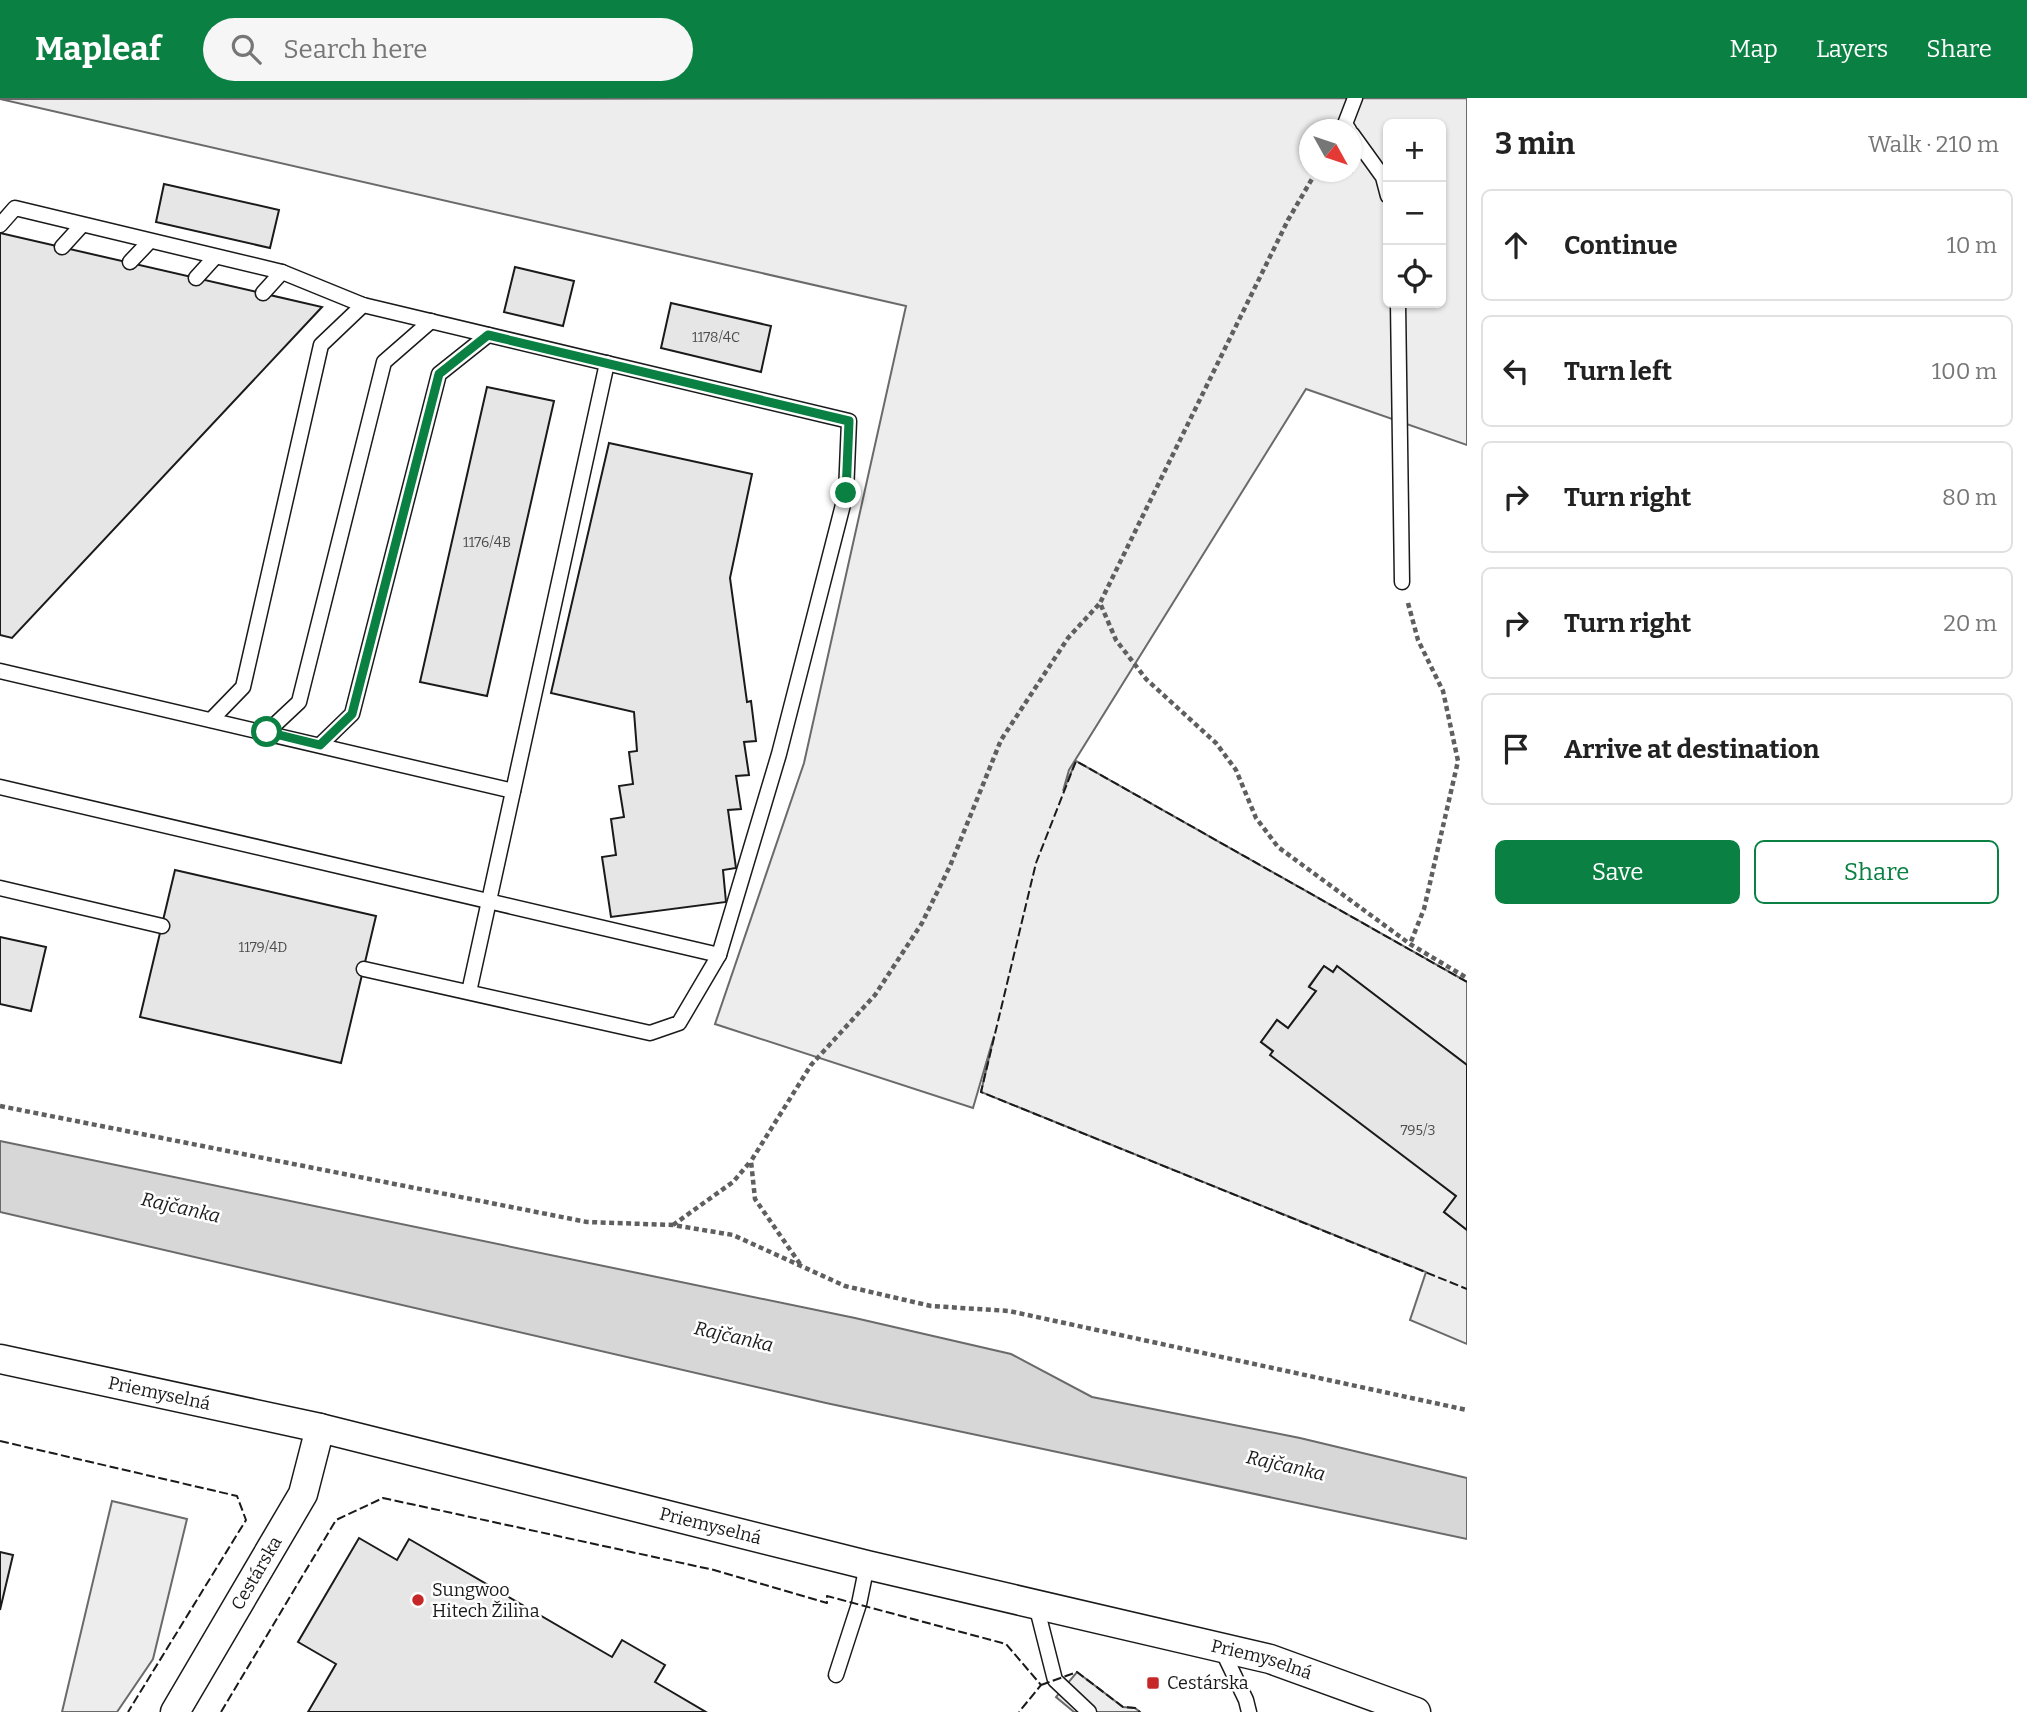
<!DOCTYPE html>
<meta charset="utf-8">
<style>
body{margin:0;font-family:Bitter,serif;background:#f6f6f6;color:#222}
.controls{position:absolute;right:21px;top:21px;display:grid;overflow:hidden;border-radius:10px;box-shadow:0 2px 5px #0004}
.controls button{width:63px;height:63px;display:grid;place-items:center;padding:0;border:0;border-bottom:2px solid #e0e0e0;background:#fff;color:#222;font:35px sans-serif}
.compass{position:absolute;left:1299px;top:21px;width:63px;height:63px;border-radius:50%;background:#fff;box-shadow:0 2px 5px #0004;rotate:130deg}
.stop{position:absolute;width:21px;height:21px;margin:-16px;border:5px solid #0b8043;border-radius:50%;background:#fff}
.stop.end{background:#0b8043;border-color:#fff;box-shadow:0 2px 7px #0008}
.list{margin:0;padding:0;list-style:none}
h2{display:flex;justify-content:space-between;align-items:center;height:91px;margin:0;padding:0 28px;font-size:30px}
h2 small{font-size:23px;font-weight:400;color:#767676}
.list li{display:grid;grid-template-columns:46px 1fr auto;gap:21px;align-items:center;box-sizing:border-box;height:112px;margin:0 14px 14px;padding:0 14px;border:2px solid #e0e0e0;border-radius:10px}
.list b{display:block;font-size:26px;white-space:nowrap}
.list em{font-size:23px;font-style:normal;color:#767676}
.actions{display:flex;gap:14px;padding:21px 28px}
.actions a{flex:1;padding:16px 0;border:2px solid #0b8043;border-radius:10px;text-align:center;font-size:24px;color:#0b8043}
.actions .main{background:#0b8043;color:#fff}
.icon{flex:none;width:38px;height:38px;fill:none;stroke:currentColor;stroke-width:2;stroke-linecap:round;stroke-linejoin:round}
.map{position:relative;flex:none;width:1467px;height:1614px;overflow:hidden}
header{display:flex;align-items:center;gap:42px;box-sizing:border-box;height:98px;padding:0 35px;background:#0b8043;color:#fff}
header strong{font-size:33px}
nav{display:flex;gap:38px;margin-inline-start:auto;font-size:24px}
.search{width:490px;height:63px;background:#f6f6f6;display:flex;align-items:center;gap:18px;box-sizing:border-box;padding:0 24px;border-radius:38px;color:#767676;font-size:26px}
main{display:flex}
aside{flex:1;background:#fff}
.map>svg:first-child{display:block}
</style>
<header>
<strong>Mapleaf</strong>
<div class="search"><svg class="icon" aria-label="search" viewBox="0 0 24 24"><circle cx="10" cy="10" r="6"/><path d="M15 15l6 6"/></svg>Search here</div>
<nav><a>Map</a><a>Layers</a><a>Share</a></nav>
</header>
<main>
<div class="map">
<svg width="1467" height="1614" viewBox="0 0 1467 1614">
<rect width="100%" height="100%" fill="#fff"/>
<g fill="#ededed" stroke="#6a6a6a" stroke-width="2" fill-rule="evenodd">
<path d="M1467 0V347L1306 291 1069 672 1063 693 1076 663 1467 884V967L1337 869 1333 874 1324 868 1309 888 1316 893 1288 930 1277 922 1261 944 1456 1098 1444 1114 1467 1132V1246L1410 1222 1426 1174 981 994 994 938 973 1010 715 926 804 665 906 208 0 1ZM1388 26H1441V205H1388ZM1310 32H1352V74H1310Z"/>
<path d="M112 1403 187 1421 153 1561 117 1614H62Z"/>
<path d="M1077 1574 1123 1609 1135 1610 1140 1614H1074L1056 1599Z"/>
</g>
<path fill="#d7d7d7" stroke="#6a6a6a" stroke-width="2" d="M0 1043 855 1220 1011 1256 1092 1299 1300 1340 1467 1380V1441L826 1305 0 1114Z"/>
<g fill="#e6e6e6" stroke="#1a1a1a" stroke-width="2">
<path d="M164 86 279 112 270 150 156 124Z"/>
<path d="M0 135 322 209 12 540 0 537Z"/>
<path d="M515 169 574 183 563 228 504 214Z"/>
<path d="M671 205 771 228 761 274 661 250Z"/>
<path d="M487 289 554 303 487 598 420 584Z"/>
<path d="M609 345 752 376 730 480 747 604 751 603 756 643 744 644 749 677 736 678 741 711 728 712 736 770 723 772 726 804 611 819 602 759 616 757 611 721 624 719 619 688 633 686 629 654 637 653 634 614 551 595Z"/>
<path d="M175 772 376 818 341 965 140 919Z"/>
<path d="M0 839 46 849 31 913 0 906Z"/>
<path d="M1324 868 1333 874 1337 868 1467 967V1132L1444 1114 1456 1098 1270 957 1273 953 1261 944 1277 922 1288 930 1316 893 1309 889Z"/>
<path d="M359 1440 397 1462 409 1441 612 1559 622 1542 665 1567 655 1584 706 1614H308L336 1566 298 1544Z"/>
<path d="M0 1454 13 1457 0 1512Z"/>
</g>
<g fill="none" stroke-linecap="round" stroke-linejoin="round">
<defs>
<g id="lane">
<path d="M1349 32 1345 26 1355 0"/>
<path d="M1352 36 1383 79 1388 98"/>
<path d="M0 127 15 110 282 174 363 207 849 323 846 395 779 656 719 857 679 925 650 935 364 871"/>
<path d="M62 149 82 127"/>
<path d="M130 164 149 144"/>
<path d="M196 180 215 159"/>
<path d="M263 195 282 174"/>
<path d="M1398 205 1402 484"/>
<path d="M0 573 513 693"/>
<path d="M211 622 243 589 321 247 363 207"/>
<path d="M267 634 299 604 384 264 431 223"/>
<path d="M320 647 352 616 439 276 488 237"/>
<path d="M0 689 719 857"/>
<path d="M0 790 162 828"/>
<path d="M469 894 607 265"/>
<path d="M1036 1507 1055 1582 1089 1614"/>
<path d="M1222 1552 1246 1602 1249 1614"/>
<path d="M836 1577 859 1506 867 1467"/>
</g>
<g id="street">
<path id="s1" d="M0 1261 320 1330 867 1467 1270 1561 1416 1614"/>
<path id="s2" d="M175 1614 303 1396 320 1330"/>
</g>
</defs>
<use href="#lane" stroke="#1a1a1a" stroke-width="17"/>
<use href="#street" stroke="#1a1a1a" stroke-width="31"/>
<g stroke="#5f5f5f" stroke-width="4.5" stroke-dasharray="5 3.5" stroke-linecap="butt">
<path d="M1316 74 1288 122 1100 505 1116 542 1146 581 1216 645 1236 672 1256 720 1278 749 1410 846 1467 880"/>
<path d="M1408 505 1418 542 1443 593 1458 663 1424 811 1410 846"/>
<path d="M0 1008 587 1124 673 1127 733 1137 845 1188 931 1208 1009 1213 1467 1312"/>
<path d="M673 1127 733 1084 750 1064"/>
<path d="M800 1166 755 1101 751 1063 811 967 875 897 922 825 950 768 1001 642 1068 540 1100 505"/>
</g>
<use href="#lane" stroke="#fff" stroke-width="14"/>
<use href="#street" stroke="#fff" stroke-width="28"/>
<g stroke="#1a1a1a" stroke-width="2" stroke-dasharray="9 3.5" stroke-linecap="butt">
<path d="M1467 884 1076 663 1036 765 981 994 1467 1191"/>
<path d="M0 1343 237 1398 246 1422 128 1614"/>
<path d="M1041 1587 1077 1574 1123 1609 1135 1610 1140 1614"/>
<path d="M221 1614 336 1422 383 1400 714 1472 827 1505V1498L1006 1546 1041 1587 1019 1614"/>
</g>
</g>
<g fill="none" stroke-linecap="round" stroke-linejoin="round">
<path stroke="#0b8043" stroke-width="9" d="M267 634 320 647 352 616 439 276 488 237 849 323 846 395"/>
</g>
<g fill="#c62828" stroke="#fff" stroke-width="2.5">
<circle cx="418" cy="1502" r="7"/>
<rect x="1146" y="1578" width="14" height="14" rx="3.5"/>
</g>
<g text-anchor="middle" stroke-width="5" stroke-linejoin="round" paint-order="stroke">
<g font-size="14" fill="#4d4d4d">
<text x="716" y="244">1178/4C</text>
<text x="487" y="449">1176/4B</text>
<text x="263" y="854">1179/4D</text>
<text x="1418" y="1037">795/3</text>
</g>
<g font-size="18" fill="#1a1a1a" stroke="#fff">
<text dy="6" stroke="none"><textPath href="#s1" startOffset="163">Priemyselná</textPath></text>
<text dy="6" stroke="none"><textPath href="#s1" startOffset="730">Priemyselná</textPath></text>
<text dy="6" stroke="none"><textPath href="#s2" startOffset="161">Cestárska</textPath></text>
<text dy="6" stroke="none"><textPath href="#s1" startOffset="1297">Priemyselná</textPath></text>
</g>
<g font-size="18" fill="#1a1a1a" stroke="#fff" text-anchor="start">
<text x="432" y="1498">Sungwoo<tspan x="432" dy="21">Hitech Žilina</tspan></text>
<text x="1167" y="1591">Cestárska</text>
</g>
<g font-size="19" font-style="italic" fill="#1a1a1a" stroke="#fff">
<text transform="translate(181 1109) rotate(13)" y="7">Rajčanka</text>
<text transform="translate(734 1238) rotate(13)" y="7">Rajčanka</text>
<text transform="translate(1286 1367) rotate(13)" y="7">Rajčanka</text>
</g>
</g>
</svg>
<div class="controls">
<button>+</button>
<button>−</button>
<button><svg class="icon" aria-label="locate" viewBox="0 0 24 24"><circle cx="12" cy="12" r="6"/><path d="M12 2v4M12 18v4M2 12h4M18 12h4"/></svg></button>
</div>
<svg class="compass" viewBox="-18 -18 36 36"><path d="M0-13l5 13h-10z" fill="#e53935"/><path d="M0 13l5-13h-10z" fill="#767676"/></svg>
<div class="stop" style="left:267px;top:634px"></div>
<div class="stop end" style="left:846px;top:395px"></div>
</div>
<aside>
<h2>3 min<small>Walk · 210 m</small></h2>
<ul class="list">
<li><svg class="icon" aria-label="ahead" viewBox="0 0 24 24"><path d="M12 20V5M6 11l6-6 6 6"/></svg><div><b>Continue</b></div><em>10 m</em></li>
<li><svg class="icon" aria-label="left" viewBox="0 0 24 24"><path d="M17 20v-9H6M10 6l-5 5 5 5"/></svg><div><b>Turn left</b></div><em>100 m</em></li>
<li><svg class="icon" aria-label="right" viewBox="0 0 24 24"><path d="M7 20v-9h11M14 6l5 5-5 5"/></svg><div><b>Turn right</b></div><em>80 m</em></li>
<li><svg class="icon" aria-label="right" viewBox="0 0 24 24"><path d="M7 20v-9h11M14 6l5 5-5 5"/></svg><div><b>Turn right</b></div><em>20 m</em></li>
<li><svg class="icon" aria-label="arrive" viewBox="0 0 24 24"><path d="M6 21V4h12l-3 4 3 4H6"/></svg><div><b>Arrive at destination</b></div></li>
</ul>
<div class="actions"><a class="main">Save</a><a>Share</a></div>
</aside>
</main>
